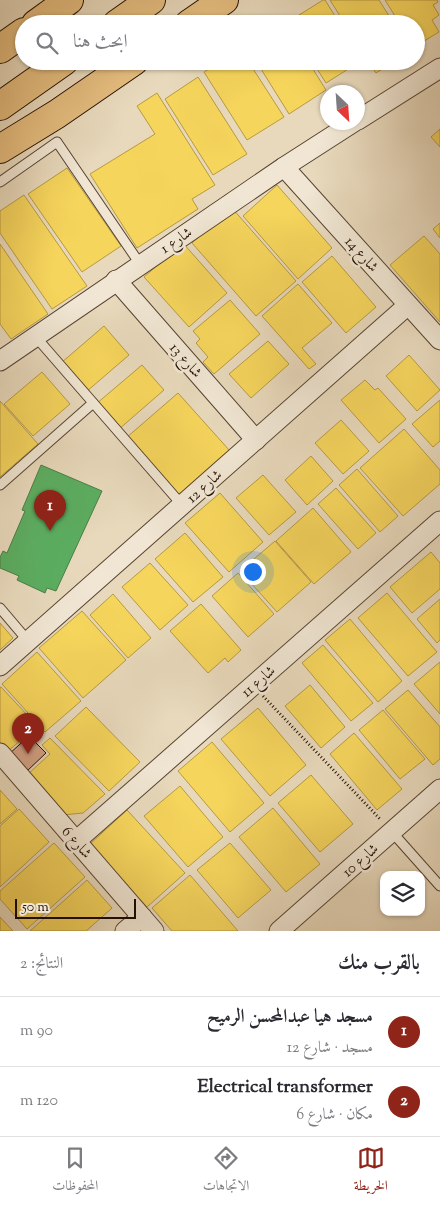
<!DOCTYPE html>
<html lang="ar">
<meta charset="utf-8">
<style>
body{margin:0;font-family:"Sorts Mill Goudy",Amiri,serif;background:#f2f2f3;color:#2b2b33;direction:rtl}
.controls{position:absolute;right:15px;bottom:15px;display:grid;overflow:hidden;border-radius:10px;box-shadow:0 1px 4px #0004}
.controls button{width:45px;height:45px;display:grid;place-items:center;padding:0;border:0;border-bottom:1px solid #e1e1e2;background:#fff;color:#2b2b33;font:25px sans-serif}
.compass{position:absolute;left:320px;top:85px;width:45px;height:45px;border-radius:50%;background:#fff;box-shadow:0 1px 4px #0004;rotate:155deg}
.scale{position:absolute;left:15px;bottom:12px;width:121px;box-sizing:border-box;padding-left:5px;border:2px solid #251103;border-top:0;font-size:14px;line-height:18px;white-space:nowrap;color:#251103;-webkit-text-stroke:4px #f0e6d3;paint-order:stroke}
.you{position:absolute;left:252px;top:571px;width:18px;height:18px;margin:-12px;border:4px solid #fff;border-radius:50%;background:#1a73e8;box-shadow:0 0 0 8px #1a73e833}
.badge{display:grid;place-items:center;width:32px;height:32px;border-radius:50%;background:#8f2418;color:#fff;font-size:16px;font-weight:700}
.pin{position:absolute;translate:-50% -41px;filter:drop-shadow(0 1px 2px #0008)}
.pin::after{content:'';position:absolute;top:26px;width:18px;height:15px;background:inherit;clip-path:polygon(0 0,100% 0,50% 100%)}
.list{margin:0;padding:0;list-style:none}
h2{display:flex;justify-content:space-between;align-items:center;height:65px;margin:0;padding:0 20px;font-size:21px}
h2 small{font-size:16px;font-weight:400;color:#7c7c81}
.list li{display:grid;grid-template-columns:32px 1fr auto;gap:15px;align-items:center;box-sizing:border-box;height:70px;padding:0 20px;border-top:1px solid #e1e1e2}
.list b{display:block;font-size:19px;white-space:nowrap}
.list p{margin:0;font-size:16px;white-space:nowrap;color:#7c7c81}
.list em{font-size:16px;font-style:normal;color:#7c7c81}
.icon{flex:none;width:28px;height:28px;fill:none;stroke:currentColor;stroke-width:2;stroke-linecap:round;stroke-linejoin:round}
.map{position:relative;flex:none;width:440px;height:931px;overflow:hidden;direction:ltr}
.search{position:absolute;background:#fff;box-shadow:0 1px 4px #0004;left:15px;right:15px;top:15px;height:55px;display:flex;align-items:center;gap:12px;box-sizing:border-box;padding:0 18px;border-radius:28px;color:#7c7c81;font-size:19px}
.sheet{height:205px;background:#fff}
nav{display:flex;justify-content:space-around;align-items:center;box-sizing:border-box;height:70px;border-top:1px solid #e1e1e2;background:#fff;font-size:14px;color:#7c7c81}
nav a{display:grid;justify-items:center;gap:2px}
nav .on{color:#8f2418}
.map>svg:first-child{display:block}
</style>
<div class="map">
<svg width="440" height="931" viewBox="0 0 440 931">
<rect width="100%" height="100%" fill="#e8d9bc"/>
<filter id="stains"><feTurbulence type="fractalNoise" baseFrequency=".004" numOctaves="4"/><feColorMatrix values="0 0 0 0 .2 0 0 0 0 .09 0 0 0 0 .02 0 0 0 .5 -.17"/></filter>
<radialGradient id="worn" r=".72"><stop offset=".6" stop-color="#630" stop-opacity="0"/><stop offset="1" stop-color="#630" stop-opacity=".3"/></radialGradient>
<g fill="#f6d55c" stroke="#b79a41">
<path d="M323 0H325L340 24H289L288 22Z"/>
<path d="M330 0H379L394 24H345Z"/>
<path d="M385 0H437L438 2 433 5 439 15 432 20 439 32 416 46V24H400Z"/>
<path d="M221 61H248L284 117 247 140 204 72Z"/>
<path d="M256 61H308L326 90 289 114Z"/>
<path d="M312 61H361L326 83Z"/>
<path d="M368 61H395L376 73Z"/>
<path d="M198 77 247 154 213 175 165 99Z"/>
<path d="M157 93 215 185 192 199 198 209 137 248 90 174 155 134 137 106Z"/>
<path d="M440 129V147L431 137Z"/>
<path d="M67 168 121 246 82 272 28 194Z"/>
<path d="M277 185 332 248 298 279 243 216Z"/>
<path d="M24 195 87 286 52 309 0 233V211Z"/>
<path d="M232 208 296 281 256 316 192 243Z"/>
<path d="M440 223V238L433 229Z"/>
<path d="M424 236 440 254V322L390 265Z"/>
<path d="M183 243 227 293 189 327 144 277Z"/>
<path d="M0 244 48 314 11 339 0 324Z"/>
<path d="M332 256 376 307 346 333 302 282Z"/>
<path d="M298 284 332 323 302 348 316 364 309 369 262 316Z"/>
<path d="M230 300 260 334 214 374 203 362 208 357 196 343 200 339 193 331Z"/>
<path d="M104 326 129 355 86 392 61 363Z"/>
<path d="M268 341 289 364 251 398 229 374Z"/>
<path d="M409 355 440 390 417 411 386 376Z"/>
<path d="M142 365 164 390 118 430 96 404Z"/>
<path d="M42 372 70 404 33 436 4 404Z"/>
<path d="M365 380 375 390 378 388 406 419 379 443 341 400Z"/>
<path d="M178 393 230 451 177 497 126 438Z"/>
<path d="M440 400V441L433 447 412 424Z"/>
<path d="M0 401 38 444 0 477Z"/>
<path d="M341 420 369 451 343 474 315 443Z"/>
<path d="M404 429 440 470V484L403 516 360 468Z"/>
<path d="M311 456 333 481 307 505 285 480Z"/>
<path d="M357 469 398 516 380 532 339 485Z"/>
<path d="M263 475 296 512 269 535 236 498Z"/>
<path d="M336 488 376 533 358 549 318 504Z"/>
<path d="M220 493 263 542 229 572 185 523Z"/>
<path d="M313 508 351 552 314 584 276 541Z"/>
<path d="M185 533 223 577 193 602 155 559Z"/>
<path d="M275 541 311 582 277 612 240 571Z"/>
<path d="M431 552 440 563V589L412 613 390 587Z"/>
<path d="M150 563 188 605 160 630 122 587Z"/>
<path d="M238 573 274 614 248 637 212 596Z"/>
<path d="M387 593 437 652 408 676 358 618Z"/>
<path d="M113 594 151 638 128 658 90 615Z"/>
<path d="M440 599V640L437 643 417 619Z"/>
<path d="M201 604 241 650 228 662 225 658 208 673 170 631Z"/>
<path d="M82 611 126 660 83 698 39 648Z"/>
<path d="M350 619 402 681 378 702 325 640Z"/>
<path d="M0 623 13 638 0 650Z"/>
<path d="M323 645 373 703 351 721 302 663Z"/>
<path d="M37 652 81 701 45 732 2 684Z"/>
<path d="M440 662V714L414 684Z"/>
<path d="M310 685 345 727 321 748 285 706Z"/>
<path d="M0 687H1L44 733 36 740 29 733 7 752 0 744Z"/>
<path d="M408 690 440 727V759L433 765 385 709Z"/>
<path d="M86 707 140 762 109 791 55 736Z"/>
<path d="M258 708 306 765 270 796 221 739Z"/>
<path d="M383 710 425 759 400 779 359 730Z"/>
<path d="M354 733 402 789 377 810 330 754Z"/>
<path d="M50 738 105 794 83 813 63 815 28 774 50 754 42 745Z"/>
<path d="M212 742 264 803 230 832 178 771Z"/>
<path d="M311 775 353 824 320 852 278 803Z"/>
<path d="M180 786 223 837 188 867 144 816Z"/>
<path d="M0 790 17 809 0 824Z"/>
<path d="M273 808 320 864 286 892 239 837Z"/>
<path d="M19 809 49 842 0 887V826Z"/>
<path d="M127 810 185 873 147 907 90 844Z"/>
<path d="M54 843 85 877 27 929 0 899V891Z"/>
<path d="M230 843 271 890 238 918 197 870Z"/>
<path d="M190 875 238 931H172L152 908Z"/>
<path d="M87 880 112 908 86 931H30Z"/>
<path d="M0 917 13 931H0Z"/>
</g>
<path fill="#5aae61" stroke="#4a7f45" d="M41 465 102 491 56 591 47 588 45 593 17 580 19 576 0 568V557L3 551 7 553 25 511 22 510Z"/>
<path fill="#d4a387" stroke="#251103" d="M29 736 46 753 26 772 9 754Z"/>
<g fill="none" stroke-linecap="round" stroke-linejoin="round">
<defs>
<g id="lane">
<path d="M0 182 57 142 140 264"/>
<path d="M35 336 182 505"/>
<path d="M0 485 93 403"/>
<path d="M0 608 28 641"/>
<path d="M392 832 440 886"/>
</g>
<g id="street">
<path d="M358 120 440 68"/>
<path d="M284 167 440 340"/>
<path d="M116 280 256 440"/>
<path d="M0 361 284 167 354 122"/>
<path d="M0 666 408 305"/>
<path d="M0 753 154 931"/>
<path d="M76 841 440 521"/>
<path d="M125 931 142 917"/>
<path d="M279 931 440 789"/>
</g>
<g id="highway">
<path d="M36 24 69 0"/>
<path d="M117 24 151 0"/>
<path d="M189 24 224 0"/>
<path d="M0 49 24 32"/>
<path d="M0 106 64 61"/>
<path d="M0 149 57 114 134 61"/>
</g>
</defs>
<use href="#lane" stroke="#564331" stroke-width="11"/>
<use href="#street" stroke="#564331" stroke-width="21"/>
<use href="#highway" stroke="#251103" stroke-width="30"/>
<path stroke="#251103" stroke-width="3" stroke-dasharray="1 2.5" stroke-linecap="butt" d="M263 696 381 820"/>
<use href="#lane" stroke="#f0e6d3" stroke-width="9"/>
<use href="#street" stroke="#f0e6d3" stroke-width="19"/>
<use href="#highway" stroke="#e4bc7e" stroke-width="28"/>
</g>
<g text-anchor="middle" stroke-width="5" stroke-linejoin="round" paint-order="stroke">
<g font-size="15" fill="#251103" stroke="#f0e6d3">
<text transform="translate(176 240) rotate(-34)" y="5">شارع 1</text>
<text transform="translate(362 254) rotate(48)" y="5">شارع 14</text>
<text transform="translate(186 360) rotate(49)" y="5">شارع 13</text>
<text transform="translate(204 486) rotate(-42)" y="5">شارع 12</text>
<text transform="translate(258 681) rotate(-41)" y="5">شارع 11</text>
<text transform="translate(77 842) rotate(49)" y="5">شارع 6</text>
<text transform="translate(360 860) rotate(-41)" y="5">شارع 10</text>
</g>
</g>
<rect width="100%" height="100%" filter="url(#stains)"/>
<rect width="100%" height="100%" fill="url(#worn)"/>
</svg>
<div class="controls">
<button><svg class="icon" aria-label="layers" viewBox="0 0 24 24"><path d="M12 4l9 5-9 5-9-5zM3 14l9 5 9-5"/></svg></button>
</div>
<svg class="compass" viewBox="-18 -18 36 36"><path d="M0-13l5 13h-10z" fill="#e53935"/><path d="M0 13l5-13h-10z" fill="#7c7c81"/></svg>
<div class="scale">50 m</div>
<div class="you"></div>
<div class="pin badge" style="left:50px;top:531px">1</div>
<div class="pin badge" style="left:28px;top:754px">2</div>
<div class="search"><svg class="icon" aria-label="search" viewBox="0 0 24 24"><circle cx="10" cy="10" r="6"/><path d="M15 15l6 6"/></svg>ابحث هنا</div>
</div>
<section class="sheet">
<h2>بالقرب منك<small>النتائج: 2</small></h2>
<ul class="list">
<li><span class="badge">1</span><div><b>مسجد هيا عبدالمحسن الرميح</b><p>مسجد · شارع 12</p></div><em>90 m</em></li>
<li><span class="badge">2</span><div><b>Electrical transformer</b><p>مكان · شارع 6</p></div><em>120 m</em></li>
</ul>
</section>
<nav>
<a class="on"><svg class="icon" aria-label="map" viewBox="0 0 24 24"><path d="M3 6l6-2 6 2 6-2v14l-6 2-6-2-6 2zM9 4v14M15 6v14"/></svg>الخريطة</a>
<a><svg class="icon" aria-label="directions" viewBox="0 0 24 24"><path d="M12 3l9 9-9 9-9-9zM9 14v-3h6M13 9l2 2-2 2"/></svg>الاتجاهات</a>
<a><svg class="icon" aria-label="saved" viewBox="0 0 24 24"><path d="M7 4h10v16l-5-4-5 4z"/></svg>المحفوظات</a>
</nav>
